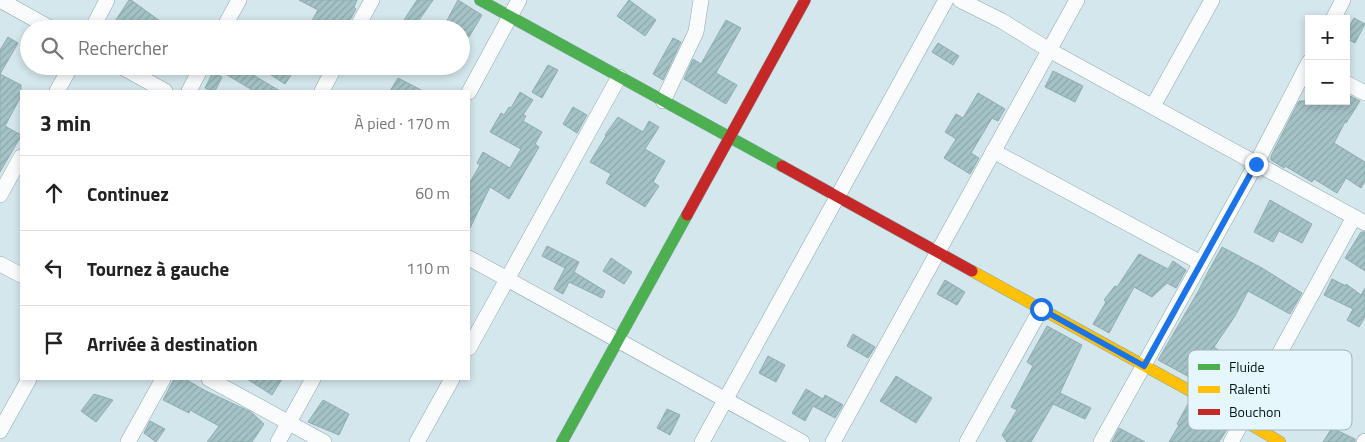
<!DOCTYPE html>
<html lang="fr">
<meta charset="utf-8">
<style>
body{margin:0;font-family:"Titillium Web",sans-serif;background:#f6f6f6;color:#222}
.controls{position:absolute;right:15px;top:15px;display:grid;overflow:hidden;border-radius:0px;box-shadow:0 2px 8px #0003}
.controls button{width:45px;height:45px;display:grid;place-items:center;padding:0;border:0;border-bottom:1px solid #e0e0e0;background:#fff;color:#222;font:25px sans-serif}
.stop{position:absolute;width:15px;height:15px;margin:-11px;border:4px solid #1a73e8;border-radius:50%;background:#fff}
.stop.end{background:#1a73e8;border-color:#fff;box-shadow:0 1px 5px #0008}
.list{margin:0;padding:0;list-style:none}
h2{display:flex;justify-content:space-between;align-items:center;height:65px;margin:0;padding:0 20px;font-size:21px}
h2 small{font-size:16px;font-weight:400;color:#767676}
.list li{display:grid;grid-template-columns:32px 1fr auto;gap:15px;align-items:center;box-sizing:border-box;height:75px;padding:0 20px;border-top:1px solid #e0e0e0}
.list b{display:block;font-size:19px;white-space:nowrap}
.list em{font-size:16px;font-style:normal;color:#767676}
.icon{flex:none;width:28px;height:28px;fill:none;stroke:currentColor;stroke-width:2;stroke-linecap:round;stroke-linejoin:round}
.map{position:relative;flex:none;width:1365px;height:442px;overflow:hidden}
.search{position:absolute;background:#fff;box-shadow:0 2px 8px #0003;left:20px;top:20px;width:450px;height:55px;display:flex;align-items:center;gap:12px;box-sizing:border-box;padding:0 18px;border-radius:28px;color:#767676;font-size:19px}
.panel{position:absolute;background:#fff;box-shadow:0 2px 8px #0003;left:20px;top:90px;width:450px;height:290px;border-radius:0px}
.map>svg:first-child{display:block}
</style>
<div class="map">
<svg width="1365" height="442" viewBox="0 0 1365 442">
<defs>
<pattern id="building-hatch" width="6" height="6" patternUnits="userSpaceOnUse" patternTransform="scale(1.25)"><rect width="6" height="6" fill="#a5c3c6"/><path d="M-1 1l2-2M0 6l6-6M5 7l2-2" fill="none" stroke="#8ca7aa"/></pattern>
</defs>
<rect width="100%" height="100%" fill="#d4e7ec"/>
<g fill="url(#building-hatch)" stroke="#8faeb0">
<path d="M129 0H131L160 21 154 29H110Z"/>
<path d="M299 0H357L354 7 356 9 346 27 339 22 335 29H307L318 10Z"/>
<path d="M417 0H433L413 29H411L402 23Z"/>
<path d="M458 0 482 15 469 37 461 33V29H454L445 24Z"/>
<path d="M629 0 656 20 645 36 617 16Z"/>
<path d="M1354 18 1365 24 1355 43 1346 38V32Z"/>
<path d="M726 20 741 28 716 73 737 85 726 104 684 79 693 59 701 64Z"/>
<path d="M8 37 18 43 0 74 21 85V96L5 126 21 135V136L0 172V50Z"/>
<path d="M673 38 681 42 663 80 653 74Z"/>
<path d="M938 43 959 56 953 65 932 52Z"/>
<path d="M548 65 558 70 542 98 532 92Z"/>
<path d="M212 66H238L280 91H254Z"/>
<path d="M277 66 291 75 285 84 271 75Z"/>
<path d="M1053 71 1083 86 1075 102 1045 87Z"/>
<path d="M213 72 222 77 215 91H211L205 88Z"/>
<path d="M398 78 423 91H390Z"/>
<path d="M520 92 533 100 523 115 526 116 523 121 542 132 535 144 539 147 509 199 490 187 469 230V184L480 165 477 163 483 152 510 168 521 149 490 132 501 113 504 115 509 107 511 108Z"/>
<path d="M978 93 1005 109 998 121 992 118 971 153 979 158 970 174 944 158 956 139 945 132 956 114 963 118Z"/>
<path d="M1346 94 1360 101 1346 123V120L1334 143 1365 162V181L1361 188 1346 178 1337 193 1314 179 1312 182 1285 166 1284 168 1271 160V156L1299 101H1346Z"/>
<path d="M573 107 587 115 577 133 563 124Z"/>
<path d="M618 117 643 132 649 121 659 127 645 149 665 161 653 182 659 186 645 207 606 183 611 174 590 162 606 136 605 135Z"/>
<path d="M1270 200 1312 224 1302 243 1279 231 1273 242 1254 232Z"/>
<path d="M1361 232H1365V271L1345 258Z"/>
<path d="M547 246 579 262 574 272 605 291 602 298 569 282 563 294 554 289 565 268 542 256Z"/>
<path d="M1222 247 1262 268 1302 293 1290 314 1248 291 1235 316 1214 347 1245 368 1248 363 1260 370 1239 404 1158 360 1199 290 1209 270Z"/>
<path d="M1139 254 1168 269 1173 261 1186 270 1176 288 1167 283 1152 297 1134 287 1109 333 1093 324 1106 302 1104 300 1115 286 1117 287Z"/>
<path d="M611 258 632 272 624 284 603 271Z"/>
<path d="M1332 279 1346 286V284L1361 295 1365 288V317L1359 327 1347 320 1353 309 1324 295Z"/>
<path d="M945 280 965 292 957 305 937 294Z"/>
<path d="M1047 326 1082 345 1060 393 1091 408 1085 419 1053 404 1031 442H1007L1002 435 1017 410 1011 407 1033 366 1027 362Z"/>
<path d="M853 334 875 347 868 358 847 346Z"/>
<path d="M768 356 785 365 776 382 759 373Z"/>
<path d="M896 376 932 398 916 423 880 401Z"/>
<path d="M174 379H185L204 390 251 412 264 424 252 442H207L219 426 190 410 189 413 163 400Z"/>
<path d="M247 379H282L272 395Z"/>
<path d="M806 389 823 399 825 395 843 405 835 418 813 406 805 421 792 413Z"/>
<path d="M94 394 113 400 96 422 81 411Z"/>
<path d="M323 400 349 414 339 435 308 422Z"/>
<path d="M1188 404 1229 426 1219 442H1169L1179 425 1177 424Z"/>
<path d="M667 409 680 415 670 435 657 428Z"/>
<path d="M150 421 165 429 156 442 144 433Z"/>
<path d="M1119 428 1145 442H1112Z"/>
<path d="M1332 428 1355 439V442H1323Z"/>
</g>
<g fill="none" stroke-linecap="round" stroke-linejoin="round">
<defs>
<g id="street">
<path d="M0 0 52 29"/>
<path d="M960 0 1002 21 1049 50 1365 223"/>
<path d="M1333 19 1343 0"/>
<path d="M92 29 107 0"/>
<path d="M223 29 239 0"/>
<path d="M356 29 372 0"/>
<path d="M120 66 165 91"/>
<path d="M1346 83 1365 93"/>
<path d="M57 91 71 66"/>
<path d="M189 91 202 66"/>
<path d="M322 91 335 66"/>
<path d="M469 92 519 0"/>
<path d="M663 101 696 32 701 0"/>
<path d="M1153 106 1212 0"/>
<path d="M993 151 1201 263"/>
<path d="M0 195 21 157"/>
<path d="M469 258 802 442"/>
<path d="M0 264 21 275"/>
<path d="M469 348 619 77"/>
<path d="M209 379 324 442"/>
<path d="M0 431 29 379"/>
<path d="M128 442 163 379"/>
<path d="M278 442 313 379"/>
<path d="M417 442 452 379"/>
<path d="M702 442 946 0"/>
<path d="M833 442 1077 0"/>
<path d="M967 442 1041 309"/>
<path d="M1101 442 1256 164 1309 62"/>
<path d="M1231 442 1354 217"/>
<path d="M1364 442 1365 441"/>
</g>
<g id="fast">
<path d="M480 0 782 166"/>
<path d="M562 442 687 215"/>
</g>
<path id="slow" d="M972 271 1243 420 1280 442"/>
<g id="jam">
<path d="M782 166 972 271"/>
<path d="M687 215 805 0"/>
</g>
</defs>
<use href="#street" stroke="#8aa7ae" stroke-width="16"/>
<use href="#fast" stroke="#8aa7ae" stroke-width="12"/>
<use href="#slow" stroke="#8aa7ae" stroke-width="12"/>
<use href="#jam" stroke="#8aa7ae" stroke-width="12"/>
<use href="#street" stroke="#f9fbfc" stroke-width="15"/>
<use href="#fast" stroke="#4caf50" stroke-width="11"/>
<use href="#slow" stroke="#ffc107" stroke-width="11"/>
<use href="#jam" stroke="#c62828" stroke-width="11"/>
</g>
<g fill="none" stroke-linecap="round" stroke-linejoin="round">
<path stroke="#1a73e8" stroke-width="6" d="M1041 309 1144 366 1256 164"/>
</g>
<rect x="1188" y="350" width="164" height="80" rx="8" fill="#e5f6fc" stroke="#a1b3b9" stroke-width="1"/>
<rect x="1198" y="364" width="22" height="6" fill="#4caf50"/>
<rect x="1198" y="386" width="22" height="7" fill="#ffc107"/>
<rect x="1198" y="409" width="22" height="6" fill="#c62828"/>
<g font-size="14" fill="#02161c">
<text x="1229" y="372">Fluide</text>
<text x="1229" y="394">Ralenti</text>
<text x="1229" y="417">Bouchon</text>
</g>
</svg>
<div class="controls">
<button>+</button>
<button>−</button>
</div>
<div class="stop" style="left:1041px;top:309px"></div>
<div class="stop end" style="left:1256px;top:164px"></div>
<div class="search"><svg class="icon" aria-label="search" viewBox="0 0 24 24"><circle cx="10" cy="10" r="6"/><path d="M15 15l6 6"/></svg>Rechercher</div>
<section class="panel">
<h2>3 min<small>À pied · 170 m</small></h2>
<ul class="list">
<li><svg class="icon" aria-label="ahead" viewBox="0 0 24 24"><path d="M12 20V5M6 11l6-6 6 6"/></svg><div><b>Continuez</b></div><em>60 m</em></li>
<li><svg class="icon" aria-label="left" viewBox="0 0 24 24"><path d="M17 20v-9H6M10 6l-5 5 5 5"/></svg><div><b>Tournez à gauche</b></div><em>110 m</em></li>
<li><svg class="icon" aria-label="arrive" viewBox="0 0 24 24"><path d="M6 21V4h12l-3 4 3 4H6"/></svg><div><b>Arrivée à destination</b></div></li>
</ul>
</section>
</div>
